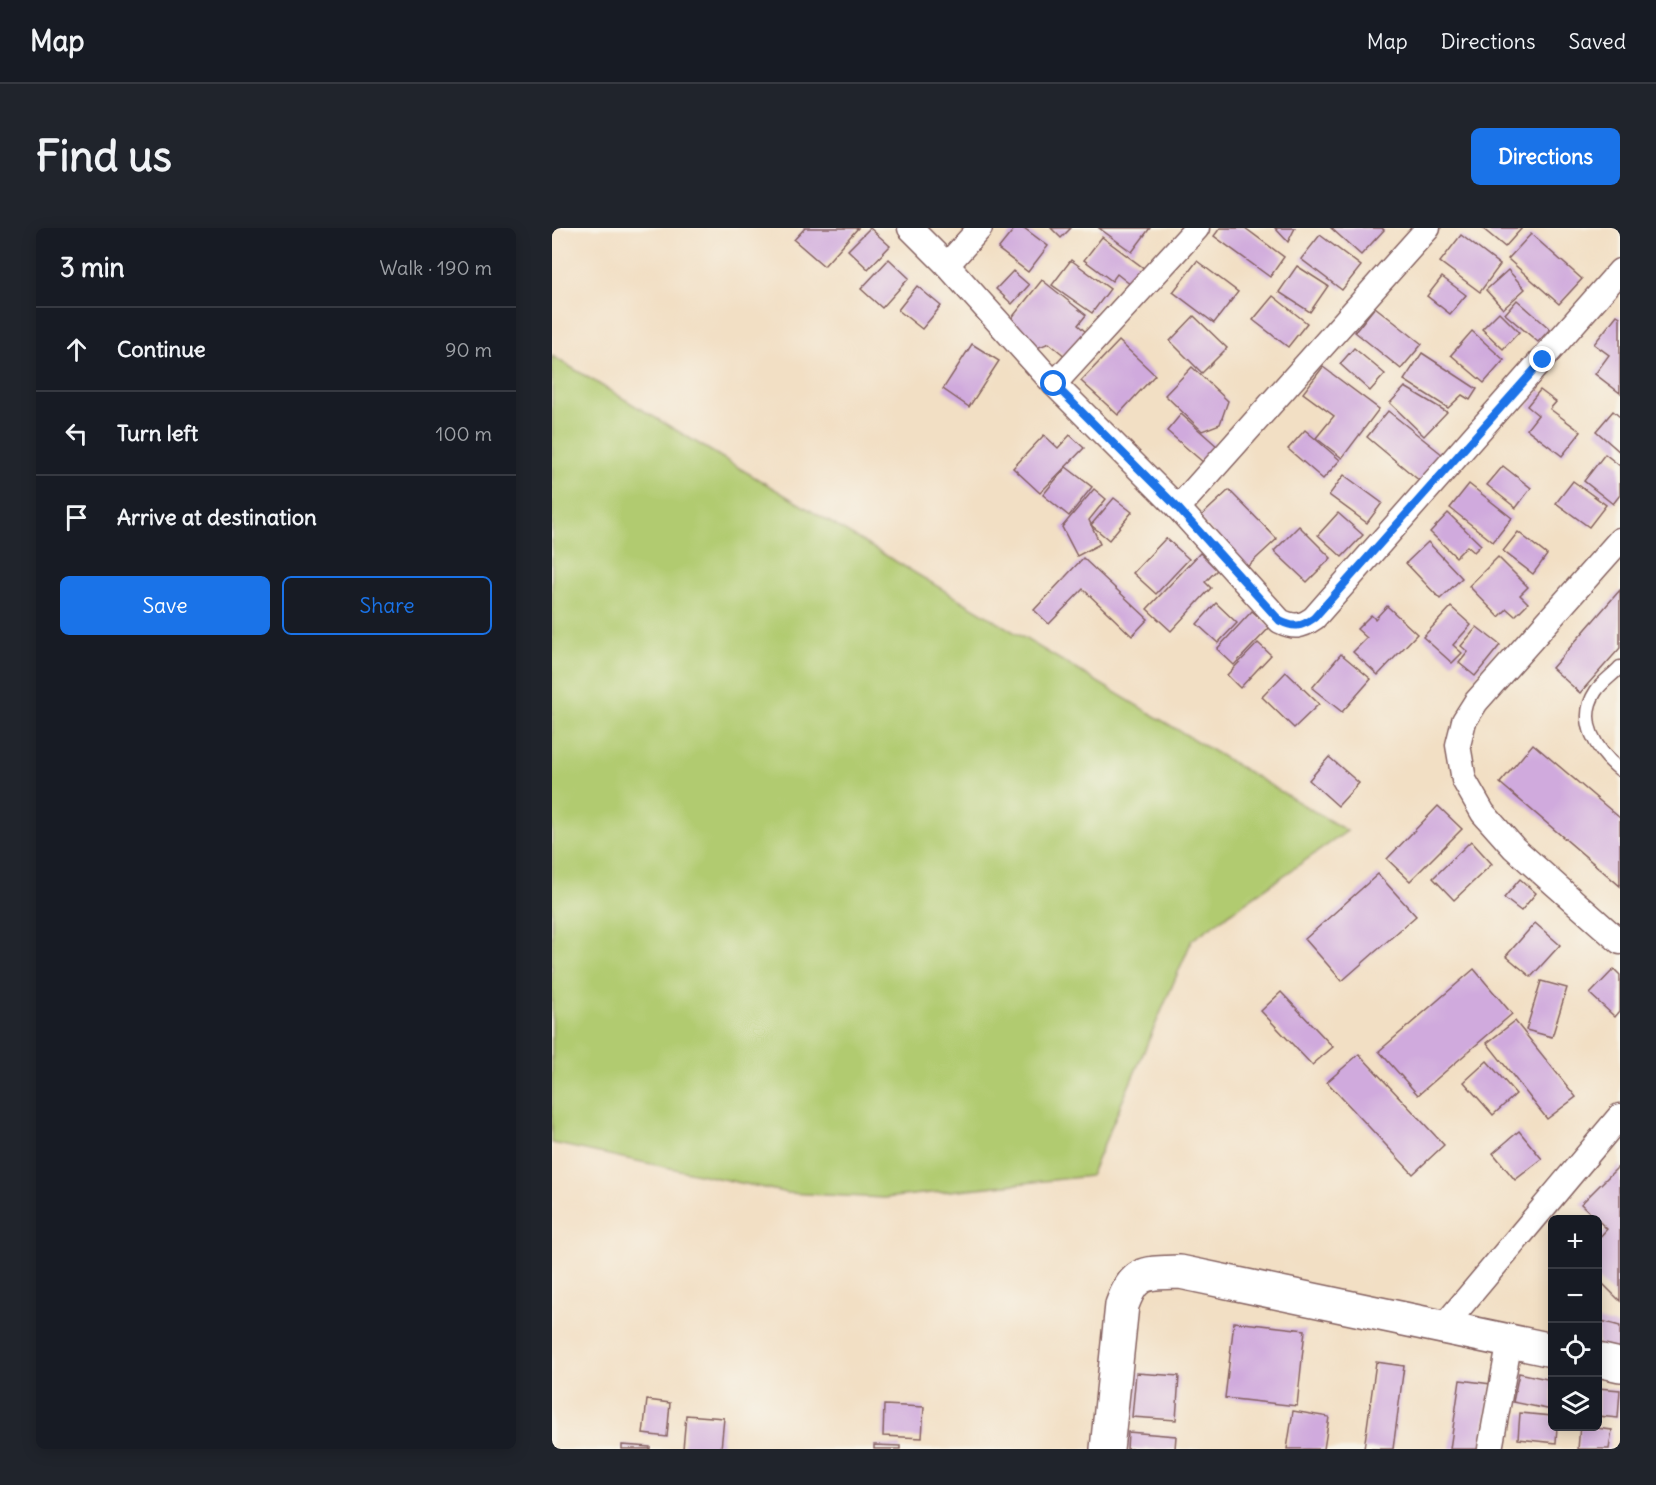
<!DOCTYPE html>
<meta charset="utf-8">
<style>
body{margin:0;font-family:Delius,sans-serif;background:#20242c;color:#f1f3f6}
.controls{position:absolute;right:18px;bottom:18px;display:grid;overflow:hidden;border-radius:9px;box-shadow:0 3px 15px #0003}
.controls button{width:54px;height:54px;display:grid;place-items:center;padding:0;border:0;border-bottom:2px solid #363941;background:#171b24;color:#f1f3f6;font:30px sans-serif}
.stop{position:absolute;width:18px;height:18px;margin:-14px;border:4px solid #1a73e8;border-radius:50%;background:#fff}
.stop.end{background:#1a73e8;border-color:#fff;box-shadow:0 2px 6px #0008}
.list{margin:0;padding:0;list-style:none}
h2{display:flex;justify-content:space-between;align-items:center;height:78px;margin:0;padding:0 24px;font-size:26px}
h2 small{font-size:20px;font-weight:400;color:#9ea1a6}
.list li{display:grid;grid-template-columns:39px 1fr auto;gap:18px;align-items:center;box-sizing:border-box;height:84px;padding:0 24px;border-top:2px solid #363941}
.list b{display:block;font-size:22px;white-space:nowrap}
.list em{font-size:20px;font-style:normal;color:#9ea1a6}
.actions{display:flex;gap:12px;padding:18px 24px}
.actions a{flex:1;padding:14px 0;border:2px solid #1a73e8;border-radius:9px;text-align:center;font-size:21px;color:#1a73e8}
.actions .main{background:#1a73e8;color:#fff}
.icon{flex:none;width:33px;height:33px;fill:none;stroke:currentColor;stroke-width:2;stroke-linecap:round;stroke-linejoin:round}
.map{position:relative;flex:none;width:1068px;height:1221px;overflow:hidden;border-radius:9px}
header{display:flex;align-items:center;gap:36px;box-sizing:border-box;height:84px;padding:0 30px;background:#171b24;border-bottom:2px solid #363941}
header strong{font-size:28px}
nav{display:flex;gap:33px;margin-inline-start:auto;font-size:21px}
.intro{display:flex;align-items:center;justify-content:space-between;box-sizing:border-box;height:144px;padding:0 36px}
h1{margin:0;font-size:42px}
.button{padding:15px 27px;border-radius:9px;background:#1a73e8;color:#fff;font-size:21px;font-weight:700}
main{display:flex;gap:36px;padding:0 36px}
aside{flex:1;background:#171b24;border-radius:9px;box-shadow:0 3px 15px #0003}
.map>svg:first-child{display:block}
</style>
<header>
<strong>Map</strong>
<nav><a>Map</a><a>Directions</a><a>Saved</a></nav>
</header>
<div class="intro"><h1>Find us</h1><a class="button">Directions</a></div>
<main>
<aside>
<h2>3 min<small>Walk · 190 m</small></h2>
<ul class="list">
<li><svg class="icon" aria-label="ahead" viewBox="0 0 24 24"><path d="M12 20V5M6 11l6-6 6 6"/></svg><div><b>Continue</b></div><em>90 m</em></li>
<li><svg class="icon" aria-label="left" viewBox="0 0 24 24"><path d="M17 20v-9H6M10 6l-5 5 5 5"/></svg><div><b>Turn left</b></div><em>100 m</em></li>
<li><svg class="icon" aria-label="arrive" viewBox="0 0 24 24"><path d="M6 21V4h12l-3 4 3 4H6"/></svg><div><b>Arrive at destination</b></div></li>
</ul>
<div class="actions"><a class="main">Save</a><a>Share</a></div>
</aside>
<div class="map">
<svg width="1068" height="1221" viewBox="0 0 1068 1221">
<rect width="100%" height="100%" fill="#f7f3e8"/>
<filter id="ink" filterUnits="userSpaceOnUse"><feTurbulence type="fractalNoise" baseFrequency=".0167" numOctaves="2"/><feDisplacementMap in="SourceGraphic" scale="12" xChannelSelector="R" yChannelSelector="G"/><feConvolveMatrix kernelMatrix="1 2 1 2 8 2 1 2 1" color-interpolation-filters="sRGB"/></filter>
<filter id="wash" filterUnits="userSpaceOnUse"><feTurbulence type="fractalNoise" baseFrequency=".008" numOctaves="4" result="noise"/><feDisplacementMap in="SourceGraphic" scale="24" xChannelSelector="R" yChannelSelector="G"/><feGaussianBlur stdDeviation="1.35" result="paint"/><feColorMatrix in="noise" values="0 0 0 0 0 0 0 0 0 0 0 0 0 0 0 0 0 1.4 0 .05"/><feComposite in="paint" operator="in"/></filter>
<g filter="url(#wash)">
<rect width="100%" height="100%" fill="#f2dfc4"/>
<path fill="#b1cb70" stroke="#7e754e" stroke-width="1.5" d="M0 128 795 603 640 712 538 948 332 970 236 965 0 915Z"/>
<g id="blocks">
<g fill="#d0aadd">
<path d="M253 0H306L272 38 242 12Z"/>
<path d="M318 0 338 18 316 41 296 22Z"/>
<path d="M463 0H472L496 18 476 44 446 21Z"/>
<path d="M499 0H519L509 10Z"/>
<path d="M547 0H598L580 24Z"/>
<path d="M668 0H693L732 29 718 49 662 8Z"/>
<path d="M723 0H743L736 14Z"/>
<path d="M779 0H830L832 2 809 27Z"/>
<path d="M930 0H970L953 19Z"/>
<path d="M979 6 1030 51 1007 76 956 31Z"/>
<path d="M768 7 809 38 790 62 749 31Z"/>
<path d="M909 7 948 37 928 64 888 34Z"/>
<path d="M550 9 597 44 584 61 565 46 560 53 532 32Z"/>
<path d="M337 31 357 50 330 80 309 61Z"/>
<path d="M519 32 558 61 540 85 500 57Z"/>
<path d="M645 33 686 64 662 95 621 64Z"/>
<path d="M745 38 776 58 758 84 727 64Z"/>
<path d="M956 42 973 61 951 81 934 62Z"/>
<path d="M461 43 477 57 460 76 444 61Z"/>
<path d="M890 49 914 67 898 86 875 68Z"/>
<path d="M490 52 534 87 526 97 534 104 514 129 497 115 485 120 455 96Z"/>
<path d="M365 58 389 78 370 101 346 82Z"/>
<path d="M721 68 755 95 736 119 701 92Z"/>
<path d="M965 72 998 101 986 114 953 86Z"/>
<path d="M823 79 870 116 849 141 803 104Z"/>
<path d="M947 84 967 104 951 121 930 101Z"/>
<path d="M1065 87 1068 89V165L1043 146 1057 127 1042 116Z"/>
<path d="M642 88 675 120 650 145 618 113Z"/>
<path d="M920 103 952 132 932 155 899 127Z"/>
<path d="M567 113 603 147 566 187 529 153Z"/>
<path d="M420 116 447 133 417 179 391 161Z"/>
<path d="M802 120 833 146 818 163 788 136Z"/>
<path d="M870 125 925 161 918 172 910 167 896 180 852 152Z"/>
<path d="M640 139 676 173 668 196 650 203 613 167Z"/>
<path d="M771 139 827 181 790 230 764 210 782 188 751 165Z"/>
<path d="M853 159 895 184 872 208 838 175Z"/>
<path d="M988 162 1004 174 998 181 1029 204 1010 228 975 201 986 187 975 178Z"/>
<path d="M836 183 891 227 869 254 815 209Z"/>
<path d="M1061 183 1068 189V224L1044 203Z"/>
<path d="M629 186 666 219 652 235 615 203Z"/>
<path d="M753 202 788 232 771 251 736 221Z"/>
<path d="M492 207 506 220 518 207 532 220 488 265 461 240Z"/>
<path d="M1053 226 1068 238V267L1061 276 1032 253Z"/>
<path d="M951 238 979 260 964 280 935 257Z"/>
<path d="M514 239 540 259 517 288 491 267Z"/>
<path d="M792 247 830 275 815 295 777 267Z"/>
<path d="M1021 253 1054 277 1037 299 1004 275Z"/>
<path d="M917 256 960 290 941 314 898 280Z"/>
<path d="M542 261 554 271 537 292 548 316 525 328 510 299Z"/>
<path d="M677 262 725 311 695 339 647 290Z"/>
<path d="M562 270 580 284 557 312 539 297Z"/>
<path d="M786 285 811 307 790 329 766 307Z"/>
<path d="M896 285 929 317 922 324 915 318 904 329 878 304Z"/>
<path d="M747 298 779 330 755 354 722 323Z"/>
<path d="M966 304 995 327 981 346 951 323Z"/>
<path d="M614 310 637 331 604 366 581 345Z"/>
<path d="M876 314 910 350 888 371 854 335Z"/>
<path d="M648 325 665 342 653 354 659 360 619 403 595 381Z"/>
<path d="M946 329 976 359 968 367 976 375 963 388 955 381 947 389 917 358Z"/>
<path d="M531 330 596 391 580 408 531 361 497 396 482 382Z"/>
<path d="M1068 362V420L1028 465 1000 440Z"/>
<path d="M664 375 685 395 666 415 645 396Z"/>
<path d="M835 378 865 406 826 447 801 424 815 410 805 401 819 387 823 391Z"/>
<path d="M899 379 919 397 901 417 910 425 900 435 871 409Z"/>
<path d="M700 383 718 399 682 437 665 421Z"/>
<path d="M925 399 948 417 923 448 907 435 916 424 909 418Z"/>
<path d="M706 415 719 427 688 460 675 447Z"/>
<path d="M789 426 819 451 790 484 760 460Z"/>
<path d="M734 444 767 476 742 500 710 469Z"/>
<path d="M981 516 1068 590V658L948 555Z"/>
<path d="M777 529 807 555 786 578 757 552Z"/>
<path d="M886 578 910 601 858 653 835 631Z"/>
<path d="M919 613 940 636 902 672 881 650Z"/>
<path d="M826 646 864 688 790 753 753 711Z"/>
<path d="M968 651 984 665 969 683 952 670Z"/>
<path d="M983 695 1008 717 979 749 954 728Z"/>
<path d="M922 741 960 786 866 867 827 823Z"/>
<path d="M1062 741 1068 747V783L1063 789 1038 766Z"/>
<path d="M989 753 1015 760 1000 809 974 802Z"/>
<path d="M729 764 781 819 760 837 709 783Z"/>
<path d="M963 793 1024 869 995 891 935 815Z"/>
<path d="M807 826 892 917 861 946 775 854Z"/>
<path d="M935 833 964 866 941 887 912 854Z"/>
<path d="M967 903 990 931 963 952 941 925Z"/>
<path d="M1068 937V1073L1046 1051V1011L1055 1001 1029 976Z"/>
<path d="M1046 1092 1068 1098V1125L1046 1120Z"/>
<path d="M682 1094 753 1102 745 1178 673 1170Z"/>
<path d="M824 1134 852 1138 841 1221H812Z"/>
<path d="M584 1145 627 1148 624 1192 580 1189Z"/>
<path d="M967 1145 1000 1152V1182L961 1174Z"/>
<path d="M908 1152 939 1156 929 1221H898Z"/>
<path d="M1046 1160 1068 1162 1066 1190 1046 1188Z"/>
<path d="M95 1172 118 1175 115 1209 91 1206Z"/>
<path d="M332 1177 372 1179 370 1210 331 1208Z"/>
<path d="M741 1183 777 1189 772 1221H735Z"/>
<path d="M968 1185 1000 1188V1198H1005L1004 1215 966 1211Z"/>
<path d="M134 1187 172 1190 169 1221H131Z"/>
<path d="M1028 1198 1060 1202 1057 1221H1026Z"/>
<path d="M576 1204 624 1208 623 1221H575Z"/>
<path d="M70 1217 98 1219V1221H70Z"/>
<path d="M322 1217 348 1218V1221H322Z"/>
</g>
</g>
</g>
<g filter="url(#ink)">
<use href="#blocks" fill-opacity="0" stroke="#856261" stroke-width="1.5"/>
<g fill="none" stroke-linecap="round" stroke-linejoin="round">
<defs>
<path id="lane" d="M1068 439C1061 447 1050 454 1044 463 1024 493 1045 523 1068 542"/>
<g id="street">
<path d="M358 0 395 37 502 156 626 280 728 393C742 400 749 399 762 390L1068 43"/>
<path d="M395 37 428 0"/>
<path d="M502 156 645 0"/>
<path d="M626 280 876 0"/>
<path d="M1068 312 924 474 912 493 906 517 912 552 931 585 962 620 1068 714"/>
<path d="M892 1098 1068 888"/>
<path d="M938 1221 958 1112"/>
</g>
<g id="secondary">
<path d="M1046 1132 1068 1137"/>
<path d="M555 1221 570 1077C583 1042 594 1045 628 1044L1000 1122"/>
</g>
</defs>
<use href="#lane" stroke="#856261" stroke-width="15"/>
<use href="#street" stroke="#856261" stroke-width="27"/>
<use href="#secondary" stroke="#856261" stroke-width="36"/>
<use href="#lane" stroke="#fff" stroke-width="12"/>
<use href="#street" stroke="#fff" stroke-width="24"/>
<use href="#secondary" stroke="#fff" stroke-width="33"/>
</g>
</g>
<g fill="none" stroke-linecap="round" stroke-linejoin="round" filter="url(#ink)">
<path stroke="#1a73e8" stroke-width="8" d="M502 156 626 280 728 393C742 400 749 399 762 390L991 132"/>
</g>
</svg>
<div class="controls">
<button>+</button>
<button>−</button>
<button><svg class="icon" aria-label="locate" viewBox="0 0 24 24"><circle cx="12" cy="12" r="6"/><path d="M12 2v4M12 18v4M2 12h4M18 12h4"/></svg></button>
<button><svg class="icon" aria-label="layers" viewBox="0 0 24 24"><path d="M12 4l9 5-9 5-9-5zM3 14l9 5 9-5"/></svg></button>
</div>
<div class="stop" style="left:502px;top:156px"></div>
<div class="stop end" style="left:991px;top:132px"></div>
</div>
</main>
